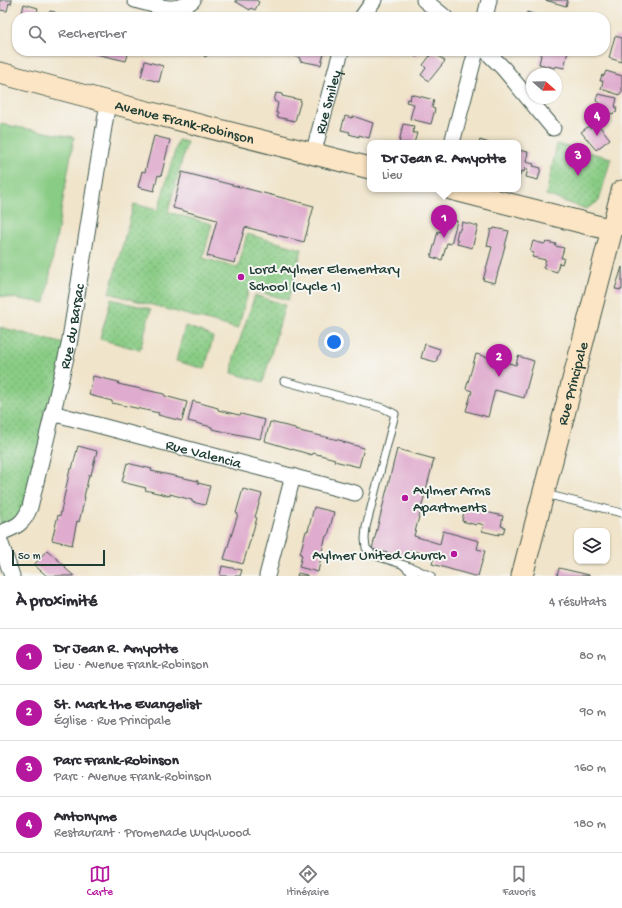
<!DOCTYPE html>
<html lang="fr">
<meta charset="utf-8">
<style>
body{margin:0;font-family:"Gochi Hand",sans-serif;background:#f2f2f3;color:#2b2b33}
.controls{position:absolute;right:12px;bottom:12px;display:grid;overflow:hidden;border-radius:8px;box-shadow:0 1px 3px #0004}
.controls button{width:36px;height:36px;display:grid;place-items:center;padding:0;border:0;border-bottom:1px solid #e1e1e2;background:#fff;color:#2b2b33;font:20px sans-serif}
.compass{position:absolute;left:526px;top:68px;width:36px;height:36px;border-radius:50%;background:#fff;box-shadow:0 1px 3px #0004;rotate:110deg}
.scale{position:absolute;left:12px;bottom:10px;width:93px;box-sizing:border-box;padding-left:4px;border:2px solid #1f3d34;border-top:0;font-size:11px;line-height:14px;white-space:nowrap;color:#1f3d34;-webkit-text-stroke:3px #f6f6f2;paint-order:stroke}
.you{position:absolute;left:334px;top:342px;width:14px;height:14px;margin:-10px;border:3px solid #fff;border-radius:50%;background:#1a73e8;box-shadow:0 0 0 6px #1a73e833}
.badge{display:grid;place-items:center;width:26px;height:26px;border-radius:50%;background:#b5179e;color:#fff;font-size:13px;font-weight:700}
.pin{position:absolute;translate:-50% -33px;filter:drop-shadow(0 1px 2px #0008)}
.pin::after{content:'';position:absolute;top:21px;width:14px;height:12px;background:inherit;clip-path:polygon(0 0,100% 0,50% 100%)}
.popup{position:absolute;left:367px;top:140px;width:154px;height:52px;box-sizing:border-box;display:grid;place-content:center;border-radius:8px;background:#fff;filter:drop-shadow(0 1px 3px #0005);font-size:13px;white-space:nowrap;color:#7c7c81}
.popup b{font-size:15px;color:#2b2b33}
.popup::after{content:'';position:absolute;left:50%;top:100%;margin-left:-8px;border:8px solid transparent;border-top-color:#fff}
.list{margin:0;padding:0;list-style:none}
h2{display:flex;justify-content:space-between;align-items:center;height:52px;margin:0;padding:0 16px;font-size:17px}
h2 small{font-size:13px;font-weight:400;color:#7c7c81}
.list li{display:grid;grid-template-columns:26px 1fr auto;gap:12px;align-items:center;box-sizing:border-box;height:56px;padding:0 16px;border-top:1px solid #e1e1e2}
.list b{display:block;font-size:15px;white-space:nowrap}
.list p{margin:0;font-size:13px;white-space:nowrap;color:#7c7c81}
.list em{font-size:13px;font-style:normal;color:#7c7c81}
.icon{flex:none;width:22px;height:22px;fill:none;stroke:currentColor;stroke-width:2;stroke-linecap:round;stroke-linejoin:round}
.map{position:relative;flex:none;width:622px;height:576px;overflow:hidden}
.search{position:absolute;background:#fff;box-shadow:0 1px 3px #0004;left:12px;right:12px;top:12px;height:44px;display:flex;align-items:center;gap:10px;box-sizing:border-box;padding:0 14px;border-radius:16px;color:#7c7c81;font-size:15px}
.sheet{height:276px;background:#fff}
nav{display:flex;justify-content:space-around;align-items:center;box-sizing:border-box;height:56px;border-top:1px solid #e1e1e2;background:#fff;font-size:11px;color:#7c7c81}
nav a{display:grid;justify-items:center;gap:2px}
nav .on{color:#b5179e}
.map>svg:first-child{display:block}
</style>
<div class="map">
<svg width="622" height="576" viewBox="0 0 622 576">
<defs>
<pattern id="park-dots" width="8" height="8" patternUnits="userSpaceOnUse"><rect width="8" height="8" fill="#89cc85"/><path d="M2 2h.1M6 6h.1" fill="none" stroke="#6fa76e" stroke-width="1.8" stroke-linecap="round"/></pattern>
</defs>
<rect width="100%" height="100%" fill="#f6f6f2"/>
<filter id="ink" filterUnits="userSpaceOnUse"><feTurbulence type="fractalNoise" baseFrequency=".025" numOctaves="2"/><feDisplacementMap in="SourceGraphic" scale="8" xChannelSelector="R" yChannelSelector="G"/><feConvolveMatrix kernelMatrix="1 2 1 2 8 2 1 2 1" color-interpolation-filters="sRGB"/></filter>
<filter id="wash" filterUnits="userSpaceOnUse"><feTurbulence type="fractalNoise" baseFrequency=".012" numOctaves="4" result="noise"/><feDisplacementMap in="SourceGraphic" scale="16" xChannelSelector="R" yChannelSelector="G"/><feGaussianBlur stdDeviation="0.9" result="paint"/><feColorMatrix in="noise" values="0 0 0 0 0 0 0 0 0 0 0 0 0 0 0 0 0 1.4 0 .05"/><feComposite in="paint" operator="in"/></filter>
<g filter="url(#wash)">
<rect width="100%" height="100%" fill="#f0e4ca"/>
<path fill="#89cc85" stroke="#54845c" d="M0 124 74 137 45 303 0 296Z"/>
<g fill="url(#park-dots)" stroke="#54845c">
<path d="M178 140 187 142 168 212 212 224 203 258 238 268 247 234 302 249 288 300 249 289 238 329 109 293 134 204 158 210Z"/>
<path d="M557 144 611 158 599 201 586 209 546 195Z"/>
<path d="M255 295 285 305 263 382 232 373 234 357Z"/>
<path d="M111 299 151 309 140 350 100 339Z"/>
<path d="M185 326 203 332 213 337 205 369 176 361Z"/>
<path d="M0 327 69 345 30 507 0 533Z"/>
</g>
<g id="blocks">
<g fill="#dfabce">
<path d="M0 0H12L11 4 9 3 7 11 0 10Z"/>
<path d="M236 0H256L259 2 255 10 251 8 250 10 235 1Z"/>
<path d="M545 0H568L566 6Z"/>
<path d="M24 4 38 8 36 17H21Z"/>
<path d="M50 11 55 12 54 14H56V13L60 14V15L64 17H47Z"/>
<path d="M527 12 543 17H526Z"/>
<path d="M615 36 622 38V62L609 58Z"/>
<path d="M92 51H129L126 61 92 53Z"/>
<path d="M198 51H214L205 57 202 53 200 54Z"/>
<path d="M296 51H322V52L324 53 321 65 300 61V58L295 56Z"/>
<path d="M409 51H421L416 57Z"/>
<path d="M542 51H568L564 68 555 66V68L539 64Z"/>
<path d="M433 52 445 61 429 81 421 75 426 68 423 65Z"/>
<path d="M145 61 163 66 159 82 141 77Z"/>
<path d="M606 71 622 76V93H620V95L601 89 603 81H600L602 75 604 76Z"/>
<path d="M276 93 282 94V96L301 100 295 121 277 117 278 113H276L278 103 274 101Z"/>
<path d="M411 94 434 100 432 108 435 109 431 124 410 119 414 104 406 102 407 99 410 100Z"/>
<path d="M598 94 617 98 615 107H617L616 113 614 112 613 114 598 110 600 103 596 101Z"/>
<path d="M345 116 352 118 353 116 373 123 369 138 359 135V137L349 134 350 132 341 130Z"/>
<path d="M597 123 610 139 596 150 581 132 589 126 590 128Z"/>
<path d="M403 124 414 126 413 133H417L414 143H399Z"/>
<path d="M154 136 170 140 161 176 158 175 154 191 138 187 142 171 145 172Z"/>
<path d="M480 140 489 143H479Z"/>
<path d="M518 150 528 152 526 162 534 164 533 166 541 168 538 180 526 177 528 169 525 168 524 172 521 171 520 175 518 174Z"/>
<path d="M182 172 314 206 304 242 245 227 235 263 207 256 217 220 173 208Z"/>
<path d="M444 217 457 221 451 244 447 243 442 260 431 257 438 231 441 232Z"/>
<path d="M462 222 478 226 472 248 457 244 458 240 456 239 458 230H460Z"/>
<path d="M494 228 509 231 495 283 483 280 492 247 487 246 491 229 493 230Z"/>
<path d="M533 241 544 244 546 242 556 244 555 246 564 248 561 258H564L562 264 559 263 557 272 543 268 546 260 532 257 534 253 530 252Z"/>
<path d="M622 267V290L615 289Z"/>
<path d="M425 344 440 349 436 362 421 358Z"/>
<path d="M476 354 516 365 518 356 534 361 524 398 495 390 488 417 466 411 472 391 466 389Z"/>
<path d="M93 376 119 382 118 384 164 394 165 396 187 402 182 421 158 415 159 413 112 403V401L89 395Z"/>
<path d="M193 401 218 408V410L239 415 241 414 265 420 260 439 212 429V427L188 421Z"/>
<path d="M270 422 295 428V430L343 441V442L364 448 359 467 334 461 335 459 313 453 312 455 265 441Z"/>
<path d="M78 446 97 451 91 475H89L84 497H85L82 510 79 522 77 521 72 545 52 540 58 515 60 516 70 469H72Z"/>
<path d="M397 449 434 459 414 536 440 544 443 531 479 541 477 549 485 551 478 576H474L432 564 434 557 410 550 408 558 372 549Z"/>
<path d="M127 463 152 469 151 471 198 481V483L210 486 205 505 192 502V500L170 494V496L145 490 146 488 122 482Z"/>
<path d="M243 489 262 494 255 517 257 518 243 564 224 559 238 514 236 513Z"/>
<path d="M314 507 334 512 328 536H326L323 547 318 572 299 567 302 555 300 554 306 531H308Z"/>
<path d="M465 507 503 516 501 526 505 527 503 534 499 533V535L482 531 484 525 477 523 476 525 462 521Z"/>
<path d="M47 550 66 567 65 568 74 576H47L34 565Z"/>
<path d="M222 566 242 570 240 576H220Z"/>
<path d="M559 568 589 575V576H557Z"/>
<path d="M298 573 307 575V576H297Z"/>
</g>
</g>
</g>
<g filter="url(#ink)">
<use href="#blocks" fill-opacity="0" stroke="#3e564a" stroke-width="1"/>
<g fill="none" stroke-linecap="round" stroke-linejoin="round">
<defs>
<g id="service">
<path d="M284 381 383 408 395 414 366 527 365 539 366 548 373 555 411 567 431 576"/>
<path d="M545 494 622 513"/>
<path d="M403 565 415 576"/>
</g>
<g id="minor">
<path d="M135 0C154 5 177 15 193 0"/>
<path d="M424 0 445 17"/>
<path d="M362 17 374 0"/>
<path d="M485 17 489 0"/>
<path d="M486 51 503 68 553 128"/>
<path d="M452 143 476 51"/>
<path id="s1" d="M313 154 341 51"/>
<path id="s2" d="M52 413 355 493"/>
<path id="s3" d="M0 533C16 527 24 524 30 507L69 345 108 102"/>
<path d="M0 541 12 576"/>
<path d="M267 576 293 476"/>
</g>
<g id="secondary">
<path id="s4" d="M0 73 108 102 370 168"/>
<path d="M451 189 612 230"/>
<path id="s5" d="M522 576 622 191"/>
</g>
</defs>
<use href="#service" stroke="#3e564a" stroke-width="9"/>
<use href="#minor" stroke="#3e564a" stroke-width="17"/>
<use href="#secondary" stroke="#3e564a" stroke-width="23"/>
<use href="#service" stroke="#fff" stroke-width="7"/>
<use href="#minor" stroke="#fff" stroke-width="15"/>
<use href="#secondary" stroke="#fce5c4" stroke-width="21"/>
</g>
</g>
<g fill="#b5179e" stroke="#f6f6f2" stroke-width="1.5">
<circle cx="241" cy="277" r="4"/>
<circle cx="405" cy="498" r="4"/>
<circle cx="454" cy="554" r="4"/>
</g>
<g text-anchor="middle" stroke-width="4" stroke-linejoin="round" paint-order="stroke">
<g font-size="15" fill="#1f3d34" stroke="#f6f6f2">
<text dy="5" stroke="none"><textPath href="#s1" startOffset="54">Rue Smiley</textPath></text>
<text dy="5" stroke="none"><textPath href="#s4" startOffset="191">Avenue Frank-Robinson</textPath></text>
<text dy="5" stroke="none"><textPath href="#s3" startOffset="227">Rue du Barsac</textPath></text>
<text dy="5" stroke="none"><textPath href="#s5" startOffset="199">Rue Principale</textPath></text>
<text dy="5" stroke="none"><textPath href="#s2" startOffset="157">Rue Valencia</textPath></text>
</g>
<g font-size="15" fill="#1f3d34" stroke="#f6f6f2" text-anchor="start">
<text x="249" y="273">Lord Aylmer Elementary<tspan x="249" dy="17">School (Cycle 1)</tspan></text>
<text x="413" y="494">Aylmer Arms<tspan x="413" dy="17">Apartments</tspan></text>
<text x="446" y="559" text-anchor="end">Aylmer United Church</text>
</g>
</g>
</svg>
<div class="controls">
<button><svg class="icon" aria-label="layers" viewBox="0 0 24 24"><path d="M12 4l9 5-9 5-9-5zM3 14l9 5 9-5"/></svg></button>
</div>
<svg class="compass" viewBox="-18 -18 36 36"><path d="M0-13l5 13h-10z" fill="#e53935"/><path d="M0 13l5-13h-10z" fill="#7c7c81"/></svg>
<div class="scale">50 m</div>
<div class="you"></div>
<div class="pin badge" style="left:444px;top:238px">1</div>
<div class="popup"><b>Dr Jean R. Amyotte</b>Lieu</div>
<div class="pin badge" style="left:499px;top:377px">2</div>
<div class="pin badge" style="left:578px;top:176px">3</div>
<div class="pin badge" style="left:597px;top:136px">4</div>
<div class="search"><svg class="icon" aria-label="search" viewBox="0 0 24 24"><circle cx="10" cy="10" r="6"/><path d="M15 15l6 6"/></svg>Rechercher</div>
</div>
<section class="sheet">
<h2>À proximité<small>4 résultats</small></h2>
<ul class="list">
<li><span class="badge">1</span><div><b>Dr Jean R. Amyotte</b><p>Lieu · Avenue Frank-Robinson</p></div><em>80 m</em></li>
<li><span class="badge">2</span><div><b>St. Mark the Evangelist</b><p>Église · Rue Principale</p></div><em>90 m</em></li>
<li><span class="badge">3</span><div><b>Parc Frank-Robinson</b><p>Parc · Avenue Frank-Robinson</p></div><em>160 m</em></li>
<li><span class="badge">4</span><div><b>Antonyme</b><p>Restaurant · Promenade Wychwood</p></div><em>180 m</em></li>
</ul>
</section>
<nav>
<a class="on"><svg class="icon" aria-label="map" viewBox="0 0 24 24"><path d="M3 6l6-2 6 2 6-2v14l-6 2-6-2-6 2zM9 4v14M15 6v14"/></svg>Carte</a>
<a><svg class="icon" aria-label="directions" viewBox="0 0 24 24"><path d="M12 3l9 9-9 9-9-9zM9 14v-3h6M13 9l2 2-2 2"/></svg>Itinéraire</a>
<a><svg class="icon" aria-label="saved" viewBox="0 0 24 24"><path d="M7 4h10v16l-5-4-5 4z"/></svg>Favoris</a>
</nav>
